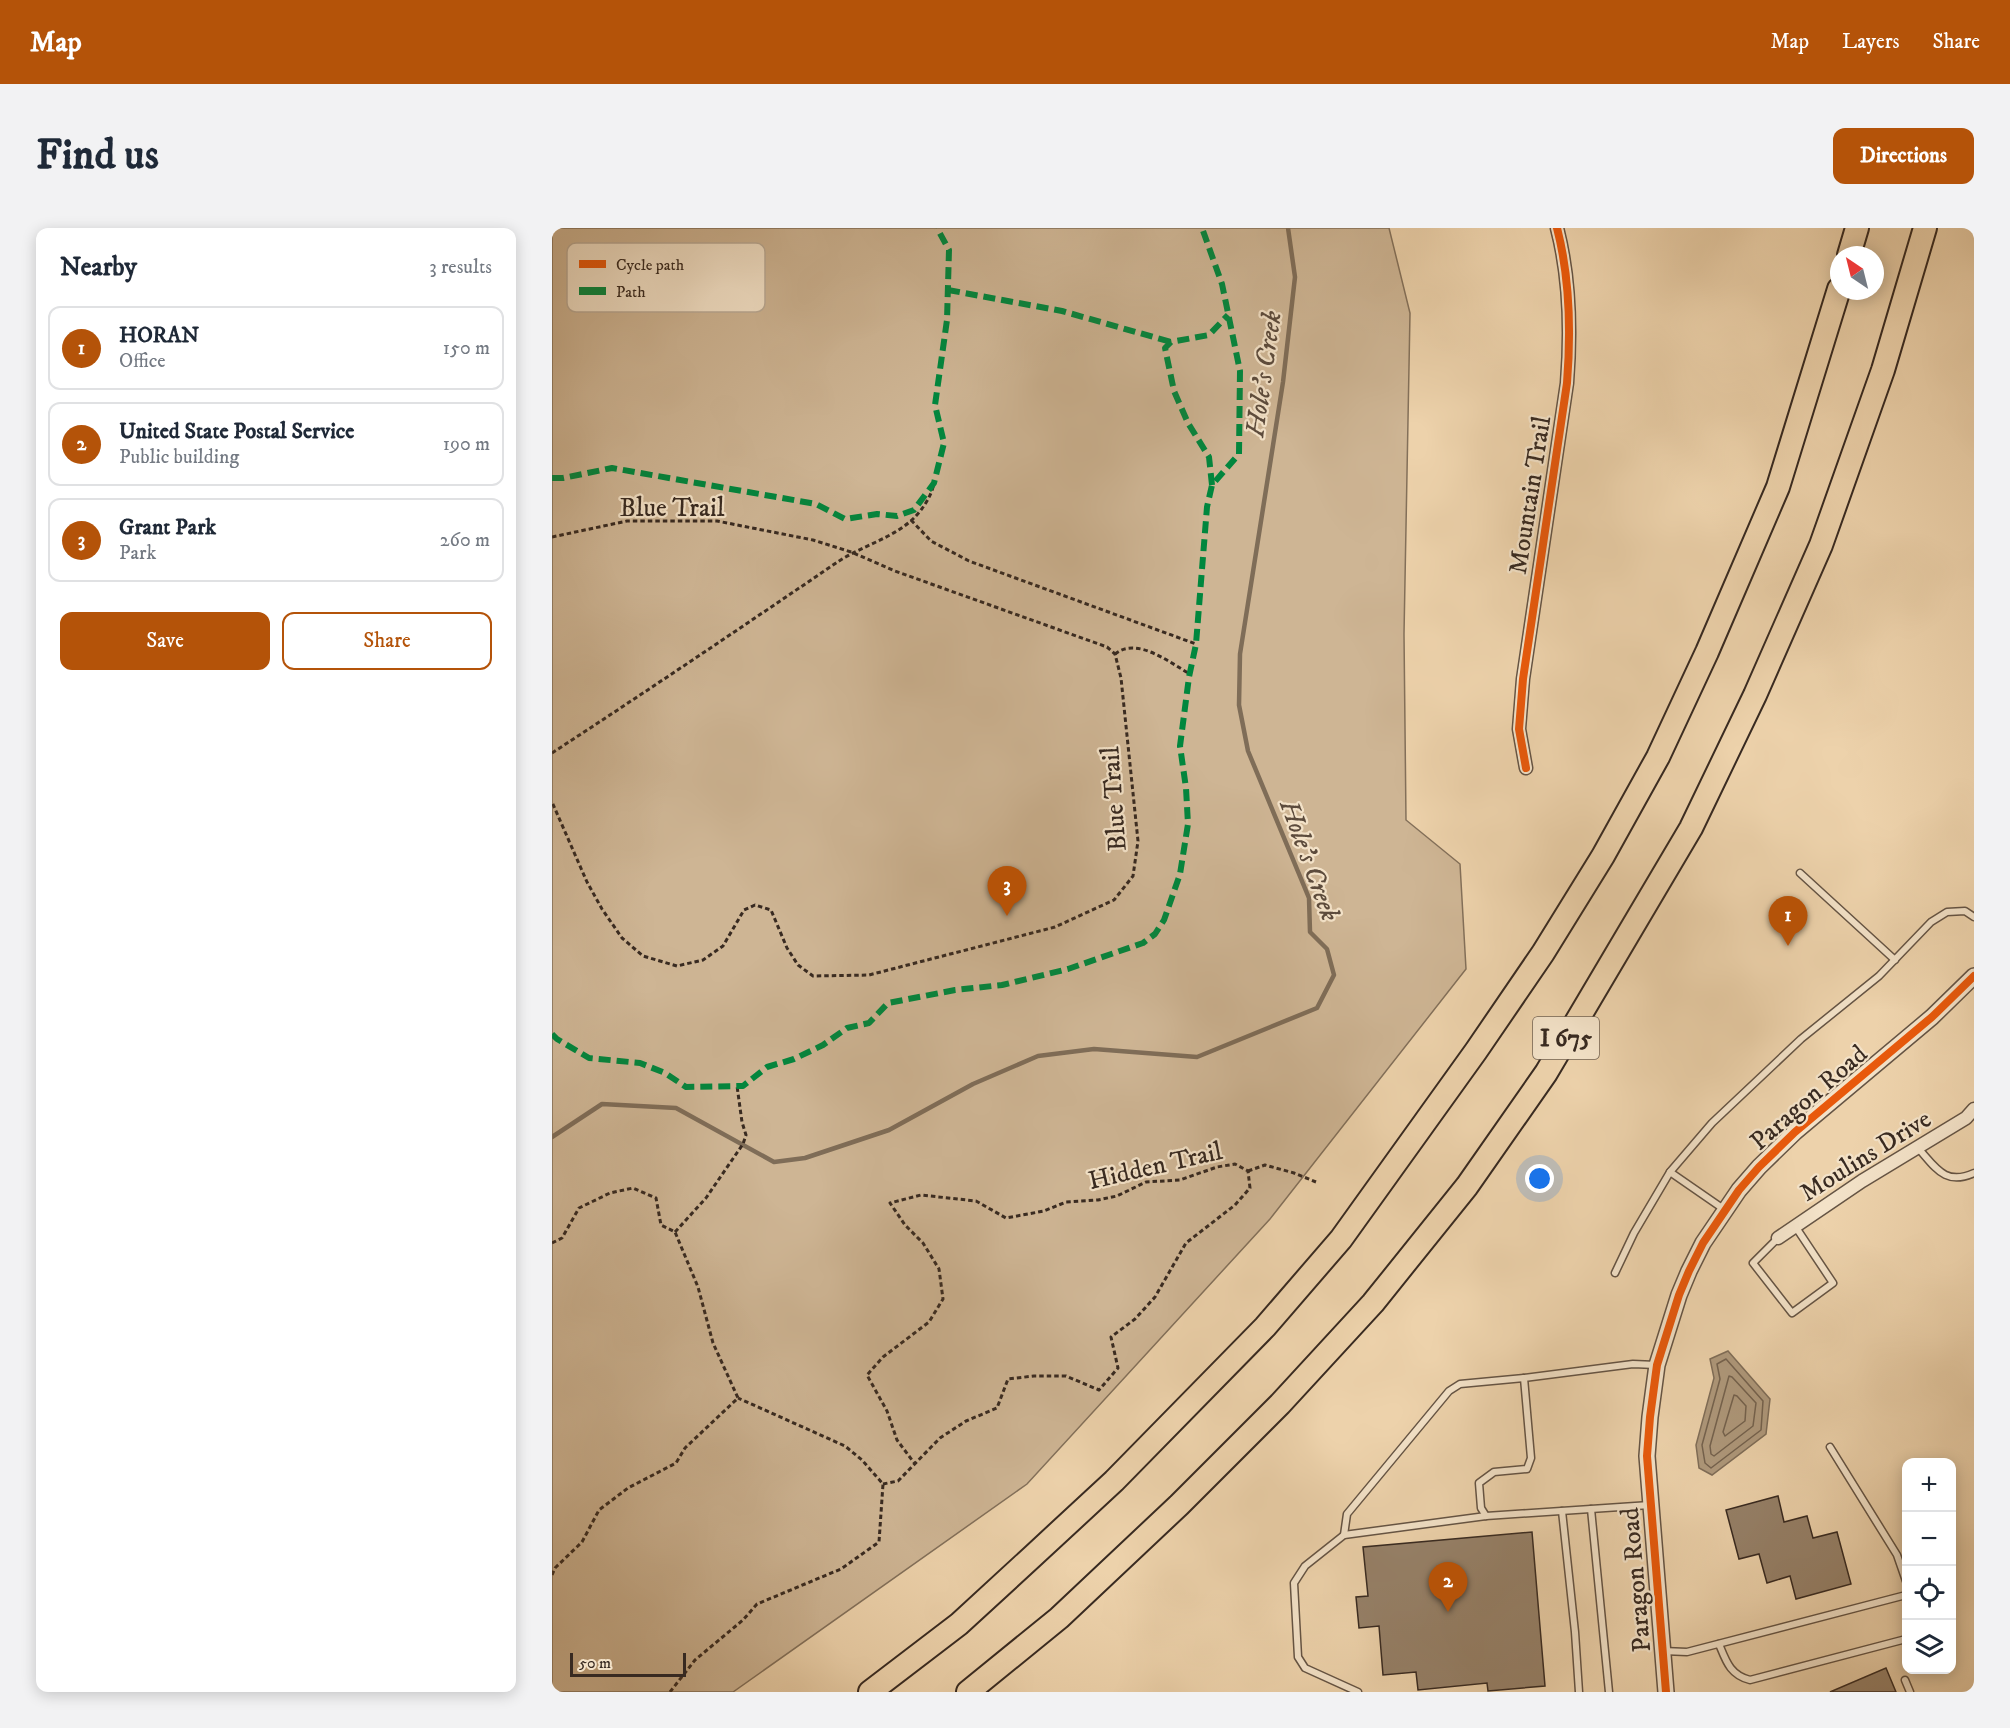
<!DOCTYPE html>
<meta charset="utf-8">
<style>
body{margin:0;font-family:"IM FELL DW Pica",serif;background:#f2f2f3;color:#1f2937}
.controls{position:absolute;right:18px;bottom:18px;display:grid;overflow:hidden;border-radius:12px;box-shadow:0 3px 15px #0003}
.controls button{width:54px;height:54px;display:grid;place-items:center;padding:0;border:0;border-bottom:2px solid #e0e1e3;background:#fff;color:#1f2937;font:30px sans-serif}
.compass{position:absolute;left:1278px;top:18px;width:54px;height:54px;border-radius:50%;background:#fff;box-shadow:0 3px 15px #0003;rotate:325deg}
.scale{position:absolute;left:18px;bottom:15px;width:116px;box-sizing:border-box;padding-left:6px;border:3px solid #382a21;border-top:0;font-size:16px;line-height:21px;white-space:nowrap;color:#382a21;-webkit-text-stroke:4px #f3e2c8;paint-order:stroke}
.you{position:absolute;left:988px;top:951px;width:21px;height:21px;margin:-15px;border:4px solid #fff;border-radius:50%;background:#1a73e8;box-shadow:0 0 0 9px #1a73e833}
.badge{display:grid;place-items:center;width:39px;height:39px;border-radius:50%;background:#b45309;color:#fff;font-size:20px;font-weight:700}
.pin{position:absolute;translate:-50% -50px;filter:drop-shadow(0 2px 3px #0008)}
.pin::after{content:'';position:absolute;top:32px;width:21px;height:18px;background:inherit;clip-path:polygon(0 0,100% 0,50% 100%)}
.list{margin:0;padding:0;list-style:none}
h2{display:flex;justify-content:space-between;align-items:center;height:78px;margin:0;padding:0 24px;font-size:26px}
h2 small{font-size:20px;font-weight:400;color:#747a83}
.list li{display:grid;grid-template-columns:39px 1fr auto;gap:18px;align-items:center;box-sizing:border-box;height:84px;margin:0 12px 12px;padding:0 12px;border:2px solid #e0e1e3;border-radius:12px}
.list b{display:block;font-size:22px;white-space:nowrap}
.list p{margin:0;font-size:20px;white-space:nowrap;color:#747a83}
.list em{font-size:20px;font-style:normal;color:#747a83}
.actions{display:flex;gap:12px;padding:18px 24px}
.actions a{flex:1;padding:14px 0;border:2px solid #b45309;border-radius:12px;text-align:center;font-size:21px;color:#b45309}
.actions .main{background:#b45309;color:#fff}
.icon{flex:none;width:33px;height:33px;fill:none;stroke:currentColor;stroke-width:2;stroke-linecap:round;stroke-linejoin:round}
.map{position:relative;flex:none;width:1422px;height:1464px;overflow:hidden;border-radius:12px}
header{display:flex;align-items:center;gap:36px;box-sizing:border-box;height:84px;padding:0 30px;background:#b45309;color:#fff}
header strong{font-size:28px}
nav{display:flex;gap:33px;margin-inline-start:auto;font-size:21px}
.intro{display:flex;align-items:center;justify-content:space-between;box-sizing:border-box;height:144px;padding:0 36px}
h1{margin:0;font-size:42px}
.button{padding:15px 27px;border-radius:12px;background:#b45309;color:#fff;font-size:21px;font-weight:700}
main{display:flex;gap:36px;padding:0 36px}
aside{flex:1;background:#fff;border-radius:12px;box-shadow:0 3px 15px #0003}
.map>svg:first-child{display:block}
</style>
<header>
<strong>Map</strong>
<nav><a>Map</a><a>Layers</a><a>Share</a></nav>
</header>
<div class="intro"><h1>Find us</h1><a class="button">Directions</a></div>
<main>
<aside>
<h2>Nearby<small>3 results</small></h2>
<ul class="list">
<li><span class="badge">1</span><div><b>HORAN</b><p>Office</p></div><em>150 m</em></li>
<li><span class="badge">2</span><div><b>United State Postal Service</b><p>Public building</p></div><em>190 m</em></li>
<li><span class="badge">3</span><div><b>Grant Park</b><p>Park</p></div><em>260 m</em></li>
</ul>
<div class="actions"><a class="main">Save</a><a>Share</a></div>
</aside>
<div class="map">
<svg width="1422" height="1464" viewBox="0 0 1422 1464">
<rect width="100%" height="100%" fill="#edd2ab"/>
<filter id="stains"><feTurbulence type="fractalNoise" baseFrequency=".00333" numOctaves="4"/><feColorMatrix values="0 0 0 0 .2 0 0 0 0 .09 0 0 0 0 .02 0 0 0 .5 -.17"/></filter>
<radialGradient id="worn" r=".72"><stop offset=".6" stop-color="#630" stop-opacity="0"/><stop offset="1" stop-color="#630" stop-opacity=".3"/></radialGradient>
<path fill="#ceb594" stroke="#83705a" stroke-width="1.5" d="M0 0H837L858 85 852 406 854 592 908 636 914 741 718 991 475 1256 181 1464H0Z"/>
<path fill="#af997c" stroke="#7f6d58" stroke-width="1.5" d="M1176 1123 1218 1171 1214 1206 1160 1247 1147 1240 1144 1217 1162 1150 1158 1131Z"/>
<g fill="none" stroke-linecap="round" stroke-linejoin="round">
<g stroke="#74624e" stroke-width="1.5">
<path d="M1174 1131 1211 1173 1209 1202 1159 1240 1153 1235 1150 1217 1168 1151 1165 1136Z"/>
<path d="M1177 1148 1180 1149 1204 1175 1201 1198 1162 1228 1159 1226 1158 1218Z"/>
<path d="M1182 1167 1185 1168 1194 1178 1193 1193 1173 1208 1171 1204Z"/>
</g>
<path stroke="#7f6d58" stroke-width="4.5" d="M0 909 50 876 124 880 222 934 253 930 337 902 421 856 486 828 542 821 645 829 765 780 782 747 775 721 758 704 757 670 696 523 687 477 688 426 731 154 743 49 736 0"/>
</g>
<g fill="#968169" stroke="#382a21" stroke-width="1.5">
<path d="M1226 1268 1232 1294 1255 1288 1261 1310 1285 1304 1299 1356 1244 1371 1238 1348 1215 1355 1207 1326 1187 1331 1174 1282Z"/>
<path d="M980 1304 993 1458 936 1463 935 1455 866 1462 864 1444 831 1447 827 1398 807 1400 804 1369 816 1368 811 1319Z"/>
<path d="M1334 1440 1344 1464H1278Z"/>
</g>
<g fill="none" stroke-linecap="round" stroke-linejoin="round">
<defs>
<g id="service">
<path d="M1248 645 1343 732"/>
<path d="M1366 920C1384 940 1393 958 1422 945"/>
<path d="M1173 982 1118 944 1160 895 1249 811 1327 748 1379 694 1395 684 1413 683 1422 689"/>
<path d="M1226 1010 1201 1035 1240 1085 1281 1055 1243 998"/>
<path d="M1063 1045 1082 1005 1118 944"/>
<path d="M1278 1219 1345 1327 1354 1353"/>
<path d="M1039 1281 1057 1464"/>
<path d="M1010 1283 1023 1404 1027 1464"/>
<path d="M934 1288 929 1280 927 1255 942 1244 975 1241 979 1230 972 1150 1081 1136 1104 1137"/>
<path d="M792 1307 795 1286 897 1163 908 1156 972 1150"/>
<path d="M1167 1416C1174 1433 1178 1447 1198 1452L1354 1411"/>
<path d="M1111 1423 1135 1424 1354 1367"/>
<path d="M1353 1452 1358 1464"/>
<path d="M806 1464 753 1440 746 1429 742 1355 753 1338 792 1307 934 1288 1098 1277"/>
</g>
<g id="minor">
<path d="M974 540 967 501 971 451 1015 155C1019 104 1018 50 1005 0"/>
<path d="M1226 1010 1310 953 1414 890 1422 881"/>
</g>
<path id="tertiary" d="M1114 1464 1095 1228 1098 1189 1105 1137 1127 1067 1137 1043 1151 1015 1187 962 1207 939 1243 904 1380 789 1422 748"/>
<g id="motorway">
<path d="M1297 27 1305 0"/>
<path d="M318 1464 407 1396 481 1328 562 1253 713 1099 789 1011 924 823 991 725 1051 628 1106 529 1155 424 1226 259 1287 61"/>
<path d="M416 1464 507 1390 627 1277 728 1176 821 1075 915 958 994 845 1139 600 1203 467 1269 317 1331 142 1373 0"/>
</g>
</defs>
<use href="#service" stroke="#655444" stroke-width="9"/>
<use href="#minor" stroke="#655444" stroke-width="15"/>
<use href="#tertiary" stroke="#655444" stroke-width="18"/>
<use href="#motorway" stroke="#382a21" stroke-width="26"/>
<g stroke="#382a21" stroke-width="3" stroke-dasharray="4.5 3" stroke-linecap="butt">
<path d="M359 292 379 313 417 333 644 416"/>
<path d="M0 309 75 293H165L261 312 299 324 343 343 555 419 563 426 569 450 586 613 581 648 562 672 503 699 317 747 261 748 246 737 235 720 219 682 203 677 192 682 171 718 151 732 125 738 91 728 70 710 50 681 35 654 0 574"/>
<path d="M563 426C585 408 618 435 638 446"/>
<path d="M0 525C95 463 190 399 284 335 309 318 340 311 362 290 371 281 380 267 382 255"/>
<path d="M696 943 713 937 742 945 764 954"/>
<path d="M123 1004 154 970 191 916 194 907 190 894 185 858"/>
<path d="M0 1015 10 1010 27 980 58 965 81 960 104 970 109 997 123 1004 146 1059 161 1115 186 1170 133 1220 124 1235 76 1260 47 1282 30 1314 3 1340 0 1347"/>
<path d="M331 1256 346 1253 388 1210 414 1193 445 1180 456 1151 482 1148H514L547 1162 566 1140 559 1109 583 1091 603 1069 634 1015 683 977 698 960 696 943 683 936 665 939 628 952 594 954 565 968 546 972 514 974 492 983 454 990 424 973 369 967 338 975 353 997 371 1015 387 1041 391 1071 377 1094 331 1129 315 1147 335 1183 345 1212 363 1236"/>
<path d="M118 1464 143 1432 191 1392 205 1376 289 1341 327 1314 331 1256 310 1232 293 1218 186 1170"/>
</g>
<use href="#service" stroke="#f3e2c8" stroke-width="6"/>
<use href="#minor" stroke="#f3e2c8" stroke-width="12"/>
<use href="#tertiary" stroke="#f3e2c8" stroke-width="15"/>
<use href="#motorway" stroke="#edd2ab" stroke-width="22"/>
<g stroke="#00873e" stroke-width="6" stroke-dasharray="12 6" stroke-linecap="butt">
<path d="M396 62 510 83 619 114"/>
<path d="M0 250H11L60 240 264 276 293 291 325 286 345 288 362 282 382 255 392 215 383 177 395 92 397 22 385 0"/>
<path d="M660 257 657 229 636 195 622 163 613 120 619 114 657 107 676 87"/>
<path d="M0 806 5 811 37 830 88 835 113 845 134 859 191 858 215 839 242 831 271 817 295 800 317 795 336 775 403 762 450 757 516 741 591 715 603 706 612 692 628 646 636 596 634 560 628 518 637 449 644 416 655 279 660 257 687 226 688 143 670 56 650 0"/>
</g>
<defs>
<g id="cycleway">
<path d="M974 540 967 501 971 451 1015 155C1019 104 1018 50 1005 0"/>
<path d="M1114 1464 1095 1228 1098 1189 1105 1137 1127 1067 1137 1043 1151 1015 1187 962 1207 939 1243 904 1380 789 1422 748"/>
</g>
</defs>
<use href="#cycleway" stroke="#f3e2c8" stroke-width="11"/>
<use href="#cycleway" stroke="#e8590c" stroke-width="8"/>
</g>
<g text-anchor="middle" stroke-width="4.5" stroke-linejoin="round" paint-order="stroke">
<rect fill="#f3e2c8" stroke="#706153" stroke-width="1.5" x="981" y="789" width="66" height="42" rx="4.5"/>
<g font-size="24" font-weight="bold" fill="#382a21">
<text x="1014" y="818">I 675</text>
</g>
<g font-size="26" fill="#382a21" stroke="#f3e2c8">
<text transform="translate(977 267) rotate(-81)" y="9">Mountain Trail</text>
<text x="120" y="288">Blue Trail</text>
<text transform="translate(561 571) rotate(-94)" y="9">Blue Trail</text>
<text transform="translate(1256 869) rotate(-41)" y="9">Paragon Road</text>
<text transform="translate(1313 927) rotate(-32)" y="9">Moulins Drive</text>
<text transform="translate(603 937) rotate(-13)" y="9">Hidden Trail</text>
<text transform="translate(1083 1352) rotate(-95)" y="9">Paragon Road</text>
</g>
<g font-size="27" font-style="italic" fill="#5c4b3c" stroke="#f3e2c8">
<text transform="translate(711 146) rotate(-82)" y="9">Hole's Creek</text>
<text transform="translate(758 632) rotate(70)" y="9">Hole's Creek</text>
</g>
</g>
<rect x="15" y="15" width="198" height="69" rx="9" fill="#f3e2c8" stroke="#bbab96" stroke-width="1.5"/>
<rect x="27" y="32" width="27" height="8" fill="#e8590c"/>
<rect x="27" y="59" width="27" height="8" fill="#00873e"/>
<g font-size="16" fill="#382a21">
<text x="64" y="42">Cycle path</text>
<text x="64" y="69">Path</text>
</g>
<rect width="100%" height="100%" filter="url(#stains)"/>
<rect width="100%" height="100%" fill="url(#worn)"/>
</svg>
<div class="controls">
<button>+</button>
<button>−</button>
<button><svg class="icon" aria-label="locate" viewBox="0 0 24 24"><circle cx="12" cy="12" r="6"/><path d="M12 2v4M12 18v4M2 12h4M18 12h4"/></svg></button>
<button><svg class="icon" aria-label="layers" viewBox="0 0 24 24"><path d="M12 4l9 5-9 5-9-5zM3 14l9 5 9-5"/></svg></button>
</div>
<svg class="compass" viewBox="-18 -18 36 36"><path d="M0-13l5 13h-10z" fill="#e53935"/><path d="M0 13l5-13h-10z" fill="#747a83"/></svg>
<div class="scale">50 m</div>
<div class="you"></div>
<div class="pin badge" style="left:1236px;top:718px">1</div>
<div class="pin badge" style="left:896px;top:1384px">2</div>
<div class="pin badge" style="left:455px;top:688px">3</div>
</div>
</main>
